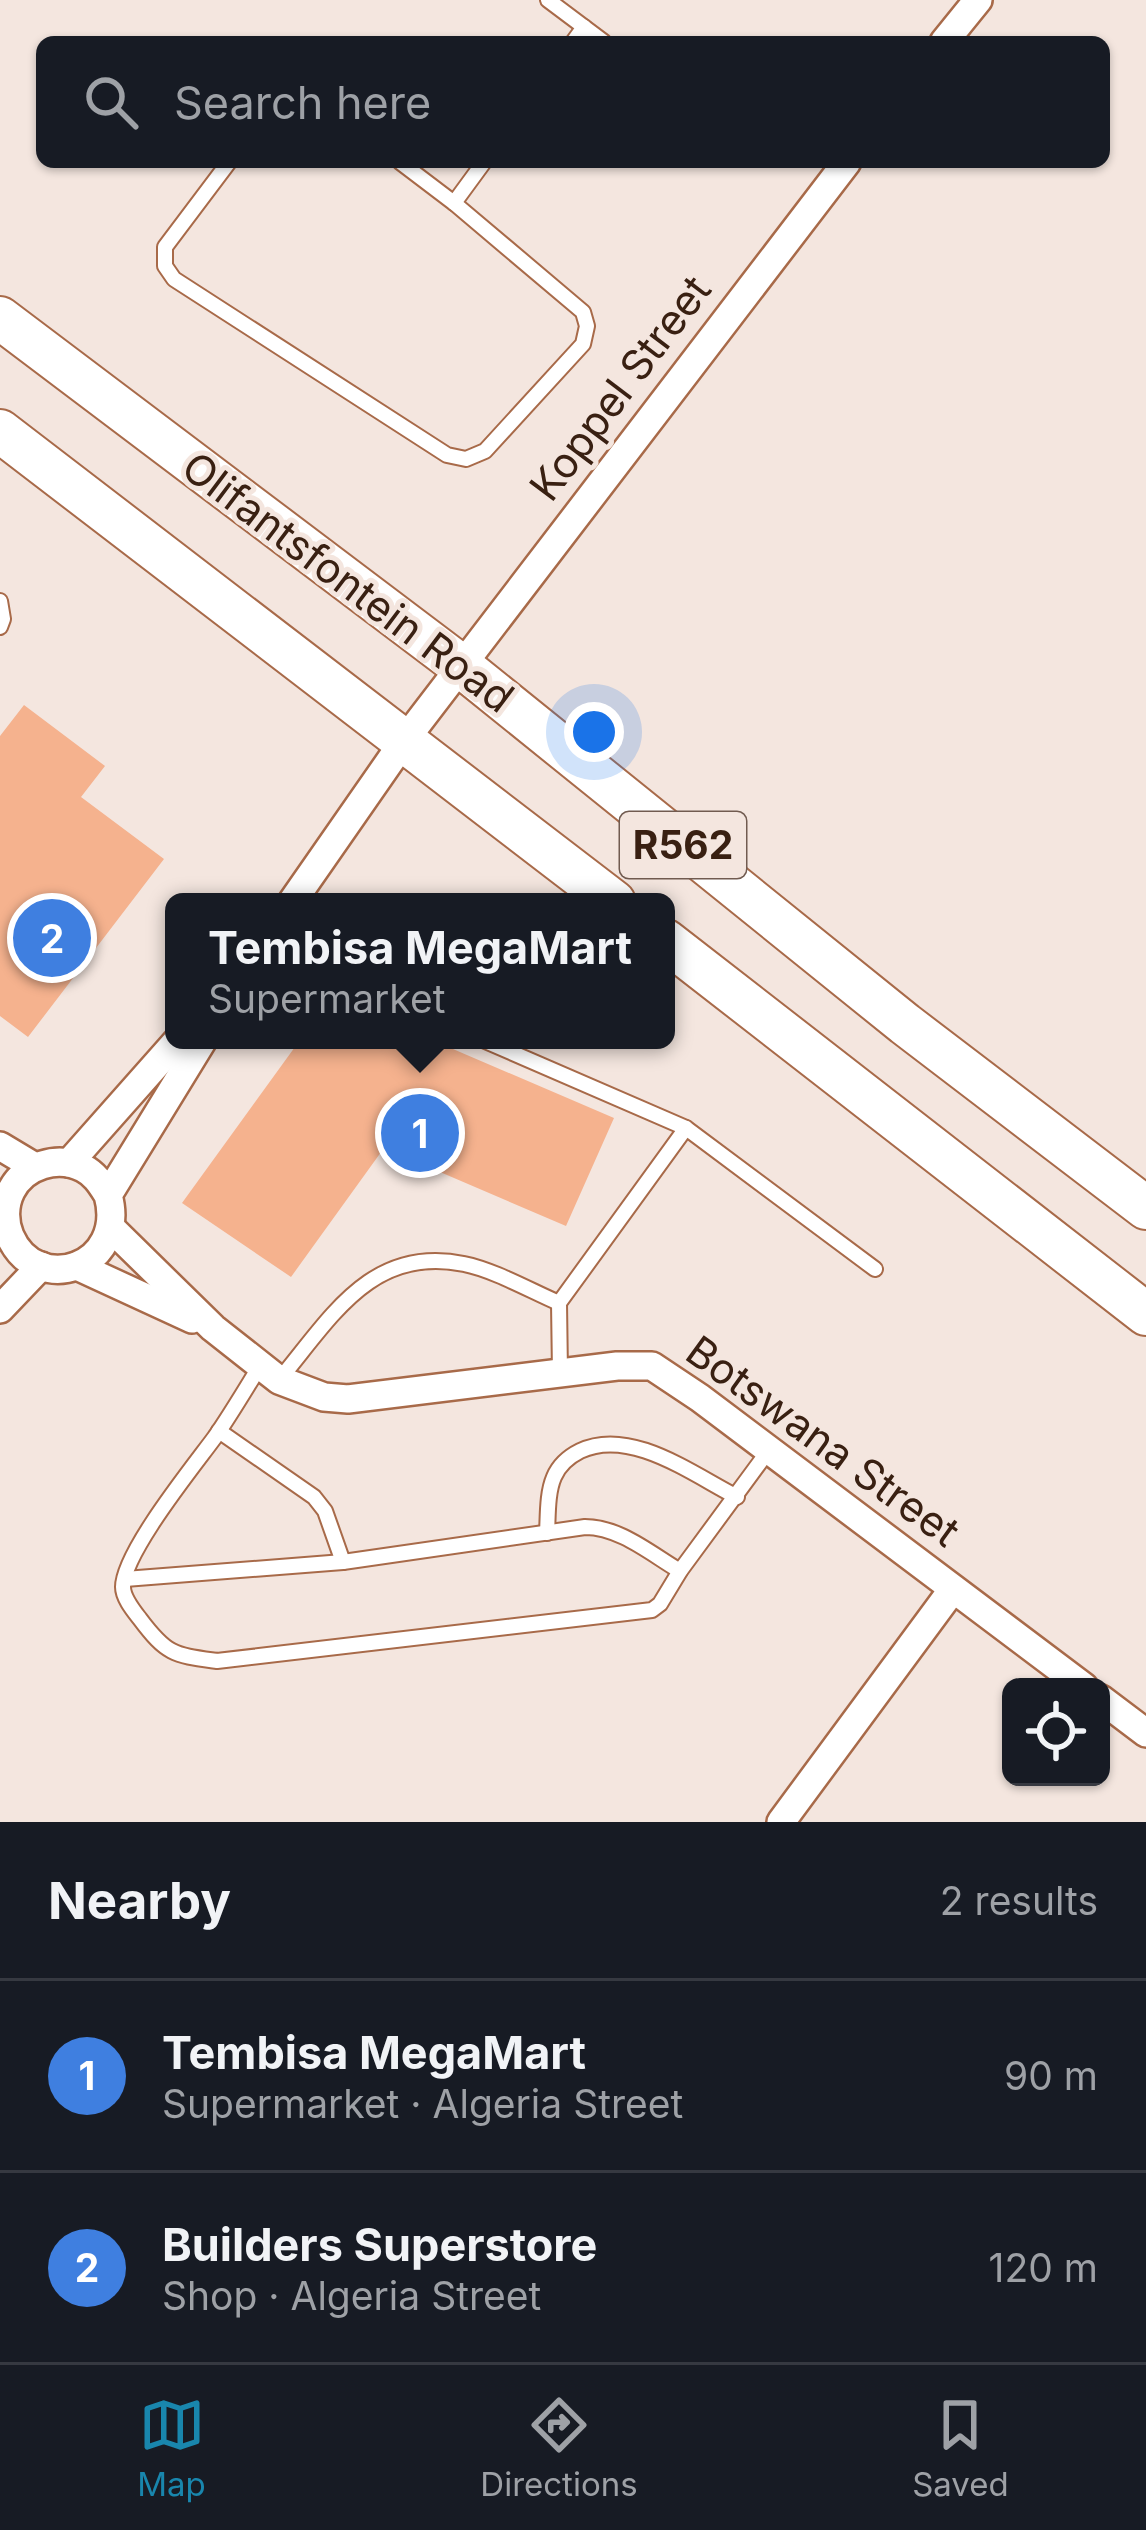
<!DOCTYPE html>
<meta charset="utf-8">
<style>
body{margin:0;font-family:Inter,sans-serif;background:#20242c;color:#f1f3f6}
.controls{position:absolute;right:36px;bottom:36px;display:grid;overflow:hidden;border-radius:18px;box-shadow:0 3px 9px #0004}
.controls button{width:108px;height:108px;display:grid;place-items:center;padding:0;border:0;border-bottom:3px solid #363941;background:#171b24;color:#f1f3f6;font:60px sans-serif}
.you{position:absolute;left:594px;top:732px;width:42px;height:42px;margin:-30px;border:9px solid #fff;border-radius:50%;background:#1a73e8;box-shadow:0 0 0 18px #1a73e833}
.badge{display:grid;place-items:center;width:78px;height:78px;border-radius:50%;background:#1986ad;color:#fff;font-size:39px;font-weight:700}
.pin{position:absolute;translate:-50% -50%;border:6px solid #fff;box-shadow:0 3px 12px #0006}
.popup{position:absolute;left:165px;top:893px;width:510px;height:156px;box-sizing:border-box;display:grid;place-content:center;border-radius:18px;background:#171b24;filter:drop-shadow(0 3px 9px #0005);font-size:39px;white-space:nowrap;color:#9ea1a6}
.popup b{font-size:45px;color:#f1f3f6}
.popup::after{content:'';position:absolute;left:50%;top:100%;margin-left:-24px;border:24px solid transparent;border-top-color:#171b24}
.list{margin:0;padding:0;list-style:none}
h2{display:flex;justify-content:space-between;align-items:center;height:156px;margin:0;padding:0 48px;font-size:51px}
h2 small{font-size:39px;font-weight:400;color:#9ea1a6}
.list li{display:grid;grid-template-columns:78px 1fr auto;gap:36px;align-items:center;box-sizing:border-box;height:192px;padding:0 48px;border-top:3px solid #363941}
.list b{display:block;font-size:45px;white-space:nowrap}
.list p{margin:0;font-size:39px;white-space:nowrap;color:#9ea1a6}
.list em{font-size:39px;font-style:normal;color:#9ea1a6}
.icon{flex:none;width:66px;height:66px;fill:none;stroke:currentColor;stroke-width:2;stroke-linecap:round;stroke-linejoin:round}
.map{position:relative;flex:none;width:1146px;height:1822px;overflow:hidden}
.search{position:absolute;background:#171b24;box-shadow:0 3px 9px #0004;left:36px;right:36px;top:36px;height:132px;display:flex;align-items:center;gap:30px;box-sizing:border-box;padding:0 42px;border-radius:18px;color:#9ea1a6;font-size:45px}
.sheet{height:540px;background:#171b24}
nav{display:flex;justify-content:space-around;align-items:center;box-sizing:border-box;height:168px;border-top:3px solid #363941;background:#171b24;font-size:33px;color:#9ea1a6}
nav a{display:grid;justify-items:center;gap:6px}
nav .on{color:#1986ad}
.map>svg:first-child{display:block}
</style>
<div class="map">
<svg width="1146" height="1822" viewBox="0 0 1146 1822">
<rect width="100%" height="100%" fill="#f4e6df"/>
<g fill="#f5b28e">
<path d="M24 705 105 766 81 797 164 859 28 1037 0 1016V736Z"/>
<path d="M300 1040H432L614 1118 566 1226 384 1148 291 1277 182 1203Z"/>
</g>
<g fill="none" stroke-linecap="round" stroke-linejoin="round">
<defs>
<g id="lane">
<path d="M548 0 604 42"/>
<path d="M573 42 584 27"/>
<path d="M229 162 165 247V266L174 279 447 455 466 459 485 451 583 344 587 326 583 312 454 203 484 162"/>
<path d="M400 162 454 203"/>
<path d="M0 601 3 619 0 627"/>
<path d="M483 1040 686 1128 875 1269"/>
<path d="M260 1366C245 1390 231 1414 215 1437 193 1467 123 1553 123 1587 123 1598 133 1610 140 1619 167 1655 174 1655 217 1661L652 1610 660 1604 680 1571 769 1450"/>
<path d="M560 1373 559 1303 686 1128"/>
<path d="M279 1380C331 1318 371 1245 464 1264 494 1270 531 1291 559 1303"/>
<path d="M219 1431 314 1497 325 1511 343 1562"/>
<path d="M547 1533C548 1516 547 1493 554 1477 559 1465 568 1457 580 1451 630 1427 692 1474 737 1497"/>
<path d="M125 1579 343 1562 585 1527C620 1527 651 1554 680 1571"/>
</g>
<g id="street">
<path d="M944 42 978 0"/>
<path d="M292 902 404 741 847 162"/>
<path d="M0 1146 35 1167"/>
<path d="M69 1163 178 1040"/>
<path d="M108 1195C101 1184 95 1174 83 1168 58 1155 24 1165 11 1191 4 1205 4 1222 10 1236 37 1298 128 1267 108 1195L203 1040"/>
<path d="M111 1228 213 1328 279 1380 324 1397 348 1399 617 1366H652L700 1398 1084 1687"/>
<path d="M77 1266 192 1319"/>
<path d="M0 1309 41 1266"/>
<path d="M1101 1699 1146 1733"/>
<path d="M781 1822 953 1589"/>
</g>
<g id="primary">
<path d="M0 318 461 666 905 1024 1146 1208"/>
<path d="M0 431 614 902"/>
<path d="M666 941 1146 1314"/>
</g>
</defs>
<use href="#lane" stroke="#a86a49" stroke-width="18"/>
<use href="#street" stroke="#a86a49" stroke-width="32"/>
<use href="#primary" stroke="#a86a49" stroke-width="46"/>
<use href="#lane" stroke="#fff" stroke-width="14"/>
<use href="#street" stroke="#fff" stroke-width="27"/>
<use href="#primary" stroke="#fff" stroke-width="42"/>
</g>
<g text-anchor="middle" stroke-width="10" stroke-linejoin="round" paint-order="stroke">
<rect fill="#f4e6df" stroke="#715b50" stroke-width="3" x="620" y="812" width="126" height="66" rx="9"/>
<g font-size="39" font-weight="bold" fill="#392012">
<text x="683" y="859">R562</text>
</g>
<g font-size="42" fill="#392012" stroke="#f4e6df">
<text transform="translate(620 388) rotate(-53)" y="15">Koppel Street</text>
<text transform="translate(348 582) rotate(37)" y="15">Olifantsfontein Road</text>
<text transform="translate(823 1441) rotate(36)" y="15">Botswana Street</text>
</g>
</g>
</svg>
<div class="controls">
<button><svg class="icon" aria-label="locate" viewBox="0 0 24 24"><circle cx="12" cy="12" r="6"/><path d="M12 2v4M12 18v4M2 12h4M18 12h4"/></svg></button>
</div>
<div class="you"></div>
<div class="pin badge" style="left:420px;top:1133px;background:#3f7fe0">1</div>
<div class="popup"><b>Tembisa MegaMart</b>Supermarket</div>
<div class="pin badge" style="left:52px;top:938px;background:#3f7fe0">2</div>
<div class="search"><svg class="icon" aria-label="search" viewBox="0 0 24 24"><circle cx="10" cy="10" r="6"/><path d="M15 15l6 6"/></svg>Search here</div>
</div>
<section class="sheet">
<h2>Nearby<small>2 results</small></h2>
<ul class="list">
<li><span class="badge" style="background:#3f7fe0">1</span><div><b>Tembisa MegaMart</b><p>Supermarket · Algeria Street</p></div><em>90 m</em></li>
<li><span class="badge" style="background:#3f7fe0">2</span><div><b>Builders Superstore</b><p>Shop · Algeria Street</p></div><em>120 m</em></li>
</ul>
</section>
<nav>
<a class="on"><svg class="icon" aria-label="map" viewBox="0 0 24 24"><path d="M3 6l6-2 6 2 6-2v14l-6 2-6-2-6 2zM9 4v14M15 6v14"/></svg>Map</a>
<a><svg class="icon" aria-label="directions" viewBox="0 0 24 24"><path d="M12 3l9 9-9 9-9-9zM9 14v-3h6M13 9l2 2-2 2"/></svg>Directions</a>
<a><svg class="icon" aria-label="saved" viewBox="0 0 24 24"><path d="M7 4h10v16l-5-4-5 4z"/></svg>Saved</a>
</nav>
